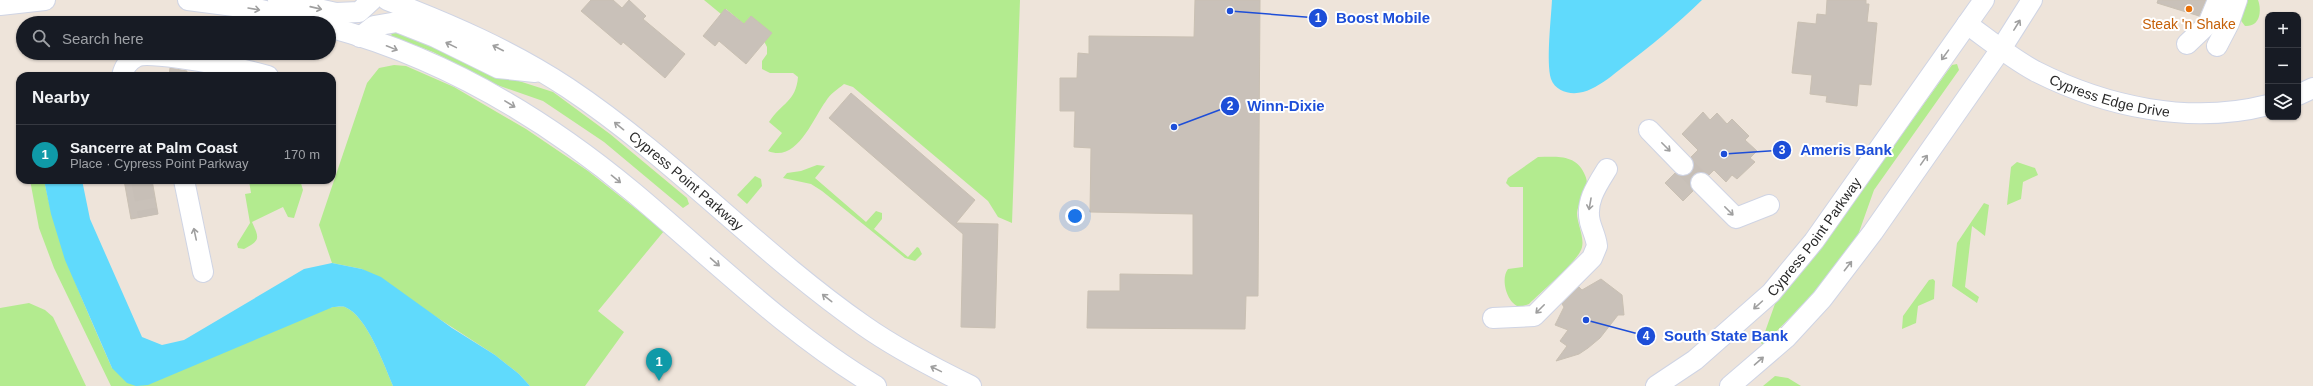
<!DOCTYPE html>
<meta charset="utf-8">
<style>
body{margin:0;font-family:Arial,sans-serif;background:#242831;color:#f1f3f6}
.controls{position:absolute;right:12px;top:12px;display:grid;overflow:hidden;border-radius:8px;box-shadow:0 1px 3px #0004}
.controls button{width:36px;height:36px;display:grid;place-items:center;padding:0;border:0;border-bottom:1px solid #363941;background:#171b24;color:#f1f3f6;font:20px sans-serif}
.you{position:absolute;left:1075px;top:216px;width:14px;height:14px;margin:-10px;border:3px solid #fff;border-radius:50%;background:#1a73e8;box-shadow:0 0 0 6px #1a73e833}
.badge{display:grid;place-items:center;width:26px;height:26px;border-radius:50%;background:#3565ff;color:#fff;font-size:13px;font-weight:700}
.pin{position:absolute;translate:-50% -33px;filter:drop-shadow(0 1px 2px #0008)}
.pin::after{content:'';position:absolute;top:21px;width:14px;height:12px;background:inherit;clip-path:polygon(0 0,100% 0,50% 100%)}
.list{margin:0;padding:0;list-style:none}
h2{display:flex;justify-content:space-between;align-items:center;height:52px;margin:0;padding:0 16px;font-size:17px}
h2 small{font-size:13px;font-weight:400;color:#9ea1a6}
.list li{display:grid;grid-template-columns:26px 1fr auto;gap:12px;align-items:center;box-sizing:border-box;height:60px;padding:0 16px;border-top:1px solid #363941}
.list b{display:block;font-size:15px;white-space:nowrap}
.list p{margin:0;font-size:13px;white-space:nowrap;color:#9ea1a6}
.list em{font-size:13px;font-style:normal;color:#9ea1a6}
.icon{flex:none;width:22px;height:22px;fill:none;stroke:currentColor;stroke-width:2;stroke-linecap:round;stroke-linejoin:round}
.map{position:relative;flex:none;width:2313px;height:386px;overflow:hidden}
.search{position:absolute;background:#171b24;box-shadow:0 1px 3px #0004;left:16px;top:16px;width:320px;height:44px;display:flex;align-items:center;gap:10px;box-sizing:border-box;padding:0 14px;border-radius:22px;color:#9ea1a6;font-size:15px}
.panel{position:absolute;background:#171b24;box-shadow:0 1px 3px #0004;left:16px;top:72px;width:320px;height:112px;border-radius:12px}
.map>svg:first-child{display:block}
</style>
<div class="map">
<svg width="2313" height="386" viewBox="0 0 2313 386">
<rect width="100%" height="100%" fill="#eee4da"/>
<g fill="#b3eb8f">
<path d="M704 0H1020L1012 223 998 217 988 201 853 87 844 84C838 89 830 94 826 101 812 120 797 163 768 151L782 133 769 122C781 103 796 102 798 77L793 73H770L762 69V61L767 54V47L751 16 744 24 726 9 721 14Z"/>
<path d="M2243 0H2258C2262 11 2260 27 2245 26L2239 18Z"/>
<path d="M393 30 503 76 553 92 610 134 687 198 689 204 683 208 604 142 543 101 497 85 433 52 391 36Z"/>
<path d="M1957 64 1959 70 1874 190 1858 235 1814 293 1763 345 1761 343 1776 301 1826 240 1949 69 1952 65Z"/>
<path d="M394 65 406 66 454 87 526 129 588 171 664 231 598 311 624 332 585 386H530L519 374 495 355 362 269 332 263 319 225 367 83 379 68Z"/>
<path d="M1538 157C1556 157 1575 154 1584 173 1586 177 1588 182 1586 187 1583 196 1578 204 1577 213 1577 225 1587 241 1580 252 1572 266 1542 291 1529 304L1520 307C1507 304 1500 279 1508 269L1523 267V187H1510L1506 183 1508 178Z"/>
<path d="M2017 162 2035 168 2038 175 2023 182 2021 199 2007 205 2011 167Z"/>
<path d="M817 165 825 166 815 178 866 222 876 211 882 213V219L874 229 908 257 917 247 919 248 922 254 915 261 905 258 822 191 811 184 783 178 787 173 801 171Z"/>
<path d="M755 176 761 179 762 186 747 204 737 195Z"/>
<path d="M30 180H44C57 247 85 306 112 368L333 307C337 307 342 306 345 307 367 316 384 365 393 386H111L54 268 39 228Z"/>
<path d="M242 180H300L303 190 294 218 288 217 283 207 252 222C259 238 261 240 244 249L238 248 237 244 250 223 245 194 251 193 249 181 243 183Z"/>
<path d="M1984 203 1989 205 1985 236 1972 226 1965 287 1979 297 1977 303 1952 286 1957 243Z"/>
<path d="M1933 279 1935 281 1934 299 1918 306 1916 323 1902 329 1903 316 1929 280Z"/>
<path d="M29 303 45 310 53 317 86 386H0V308Z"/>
<path d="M1775 376 1788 378 1801 386H1763Z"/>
</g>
<g fill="#60dafc">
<path d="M1552 0H1702C1677 24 1651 46 1623 67 1613 75 1602 84 1591 89 1578 96 1557 95 1551 79 1546 62 1551 19 1552 0Z"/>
<path d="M44 180H82L90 219 142 337 162 345 184 340 304 269 332 263 362 269 381 277 452 328 495 355 519 374 530 386H393C384 365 367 316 345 307 342 306 336 307 333 307L148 385 136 386 127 383 112 368 65 260 51 214Z"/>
</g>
<g fill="#c9c1b9" stroke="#c9c0b3">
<path d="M591 0H613L622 8 629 0 646 16 643 19 685 54 665 78 623 42 621 45 581 11Z"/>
<path d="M1195 0H1260L1258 296H1246L1245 329 1087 328 1088 291H1120V274L1193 275V214L1090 212 1091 148 1074 147 1075 111H1060V78H1077L1078 53 1089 54V36L1194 37Z"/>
<path d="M1827 0H1866V4H1869L1867 22 1877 23 1871 85 1859 84 1857 106 1826 102 1827 96 1810 94 1812 75 1792 73 1798 22 1816 24 1817 14 1826 15Z"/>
<path d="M2158 0H2206L2199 16 2157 3Z"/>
<path d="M725 9 744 24 751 16 772 33 746 64 719 41 715 46 703 36Z"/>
<path d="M170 68 187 71 186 76H169Z"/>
<path d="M851 93 975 200 956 223 998 224 995 328 961 327 963 234 829 118Z"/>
<path d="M1703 112 1710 120 1717 113 1727 124 1732 119 1749 136 1745 140 1757 151 1750 158 1755 162 1737 179 1732 175 1726 182 1714 170 1709 175 1704 172 1693 175 1690 180 1693 191 1683 201 1665 183 1675 173 1685 176 1694 168V163L1691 157 1698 150 1682 134Z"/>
<path d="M124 180H152L158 214 131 219Z"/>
<path d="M1601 279 1622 295 1624 315H1618L1600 338 1588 348 1579 354 1556 361 1567 346 1560 341 1568 330 1555 325 1564 307 1562 304 1579 287 1582 290Z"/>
</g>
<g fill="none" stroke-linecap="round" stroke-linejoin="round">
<g stroke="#c7bfb7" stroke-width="20" stroke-dasharray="20 10" stroke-linecap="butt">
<path d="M1683 165 1701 183"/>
<path d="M141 180 148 216"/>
</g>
<defs>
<g id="minor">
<path d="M188 0 257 9 315 23"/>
<path d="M278 0 336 13 359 12 372 0"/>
<path id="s1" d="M387 0C450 24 512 51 568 88 673 158 760 253 863 325 897 349 934 368 971 386"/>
<path d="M0 5 45 0"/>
<path id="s2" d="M1967 24C1989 40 2011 58 2035 71 2106 107 2190 125 2268 105"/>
<path d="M329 27C441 57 544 118 633 192 712 258 787 333 876 386"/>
<path d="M360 37 374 26 397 22 435 37 498 68 535 72"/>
<path d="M2187 44 2208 24 2218 0"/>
<path d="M2217 46 2229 23 2237 0"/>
<path d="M122 76C124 67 128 61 136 57 151 49 248 70 268 76"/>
<path d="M2298 95 2313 88"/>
<path d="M1649 130 1683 165"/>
<path d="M184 180 203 272"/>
<path d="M1701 183 1736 218 1769 205"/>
<path d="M1493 318 1534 316 1592 258 1597 246C1596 237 1592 230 1590 222 1585 202 1597 185 1607 169"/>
<path id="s3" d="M1656 386 1695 360 1771 293 1814 241 1984 0"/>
<path d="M1730 386 1786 338 1822 299 1873 232 2001 49 2032 0"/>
</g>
</defs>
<use href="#minor" stroke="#cfd4e4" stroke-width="22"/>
<use href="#minor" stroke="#fff" stroke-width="20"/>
</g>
<defs><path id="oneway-shaft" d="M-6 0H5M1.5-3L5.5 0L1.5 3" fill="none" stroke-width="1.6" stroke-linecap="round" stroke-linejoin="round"/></defs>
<g stroke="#9f9f9f">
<use href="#oneway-shaft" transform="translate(316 8) rotate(13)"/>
<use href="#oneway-shaft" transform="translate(254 9) rotate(10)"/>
<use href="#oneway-shaft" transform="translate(2017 25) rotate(-58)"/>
<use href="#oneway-shaft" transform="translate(451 45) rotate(-154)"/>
<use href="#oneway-shaft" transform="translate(392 48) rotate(22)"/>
<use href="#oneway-shaft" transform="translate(498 48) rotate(-153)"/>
<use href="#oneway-shaft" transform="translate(1945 55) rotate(126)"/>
<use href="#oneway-shaft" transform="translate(510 104) rotate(31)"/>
<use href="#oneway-shaft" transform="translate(619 126) rotate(-141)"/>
<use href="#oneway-shaft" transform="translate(1666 147) rotate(45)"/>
<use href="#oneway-shaft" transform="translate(1924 160) rotate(-55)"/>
<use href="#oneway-shaft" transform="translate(616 179) rotate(39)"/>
<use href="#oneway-shaft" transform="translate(1590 204) rotate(100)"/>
<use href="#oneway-shaft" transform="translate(1729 211) rotate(45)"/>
<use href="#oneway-shaft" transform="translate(195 234) rotate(-102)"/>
<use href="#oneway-shaft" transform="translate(715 262) rotate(41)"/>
<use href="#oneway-shaft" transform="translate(1848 266) rotate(-52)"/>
<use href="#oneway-shaft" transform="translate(827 298) rotate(-142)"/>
<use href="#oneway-shaft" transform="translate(1758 305) rotate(138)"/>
<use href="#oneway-shaft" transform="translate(1540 309) rotate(135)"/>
<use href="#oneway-shaft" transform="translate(1759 361) rotate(-41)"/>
<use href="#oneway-shaft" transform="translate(936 369) rotate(-154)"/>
</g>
<circle fill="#e8710a" stroke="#fff" stroke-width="1.5" cx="2189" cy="9" r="4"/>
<g text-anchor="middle" stroke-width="4" stroke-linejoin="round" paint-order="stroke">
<g font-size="14" fill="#c56008" stroke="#fff">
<text x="2189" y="29">Steak 'n Shake</text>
</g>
<g font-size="14" fill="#2a2a2a" stroke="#fff">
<text dy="5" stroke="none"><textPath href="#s2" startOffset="162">Cypress Edge Drive</textPath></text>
<text dy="5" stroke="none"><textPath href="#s1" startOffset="352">Cypress Point Parkway</textPath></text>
<text dy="5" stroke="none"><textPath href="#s3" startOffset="219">Cypress Point Parkway</textPath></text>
</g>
</g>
<path fill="none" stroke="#1d4ed8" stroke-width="1.5" d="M1230 11L1318 18M1174 127L1230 106M1724 154L1782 150M1586 320L1646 336"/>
<g fill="#1d4ed8" stroke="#fff" stroke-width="1.5">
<circle cx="1230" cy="11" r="4"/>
<circle cx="1174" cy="127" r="4"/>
<circle cx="1724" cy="154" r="4"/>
<circle cx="1586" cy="320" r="4"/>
<circle cx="1318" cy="18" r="10"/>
<circle cx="1230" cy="106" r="10"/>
<circle cx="1782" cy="150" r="10"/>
<circle cx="1646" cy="336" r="10"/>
</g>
<g font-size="12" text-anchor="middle" font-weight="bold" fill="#fff">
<text x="1318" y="22">1</text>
<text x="1230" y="110">2</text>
<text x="1782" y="154">3</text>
<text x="1646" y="340">4</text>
</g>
<g font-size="15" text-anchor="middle" font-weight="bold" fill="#1d4ed8" stroke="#fff" stroke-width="4" stroke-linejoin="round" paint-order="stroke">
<text x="1383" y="23">Boost Mobile</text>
<text x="1286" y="111">Winn-Dixie</text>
<text x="1846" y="155">Ameris Bank</text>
<text x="1726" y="341">South State Bank</text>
</g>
</svg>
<div class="controls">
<button>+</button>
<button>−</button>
<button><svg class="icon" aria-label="layers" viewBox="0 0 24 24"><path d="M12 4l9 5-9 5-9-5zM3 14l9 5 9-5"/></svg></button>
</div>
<div class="you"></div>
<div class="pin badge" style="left:659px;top:381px;background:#0f9aa8">1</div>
<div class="search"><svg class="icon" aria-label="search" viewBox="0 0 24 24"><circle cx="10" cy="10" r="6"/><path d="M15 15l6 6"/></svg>Search here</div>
<section class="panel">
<h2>Nearby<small></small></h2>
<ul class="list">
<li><span class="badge" style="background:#0f9aa8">1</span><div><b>Sancerre at Palm Coast</b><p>Place · Cypress Point Parkway</p></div><em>170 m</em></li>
</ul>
</section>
</div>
